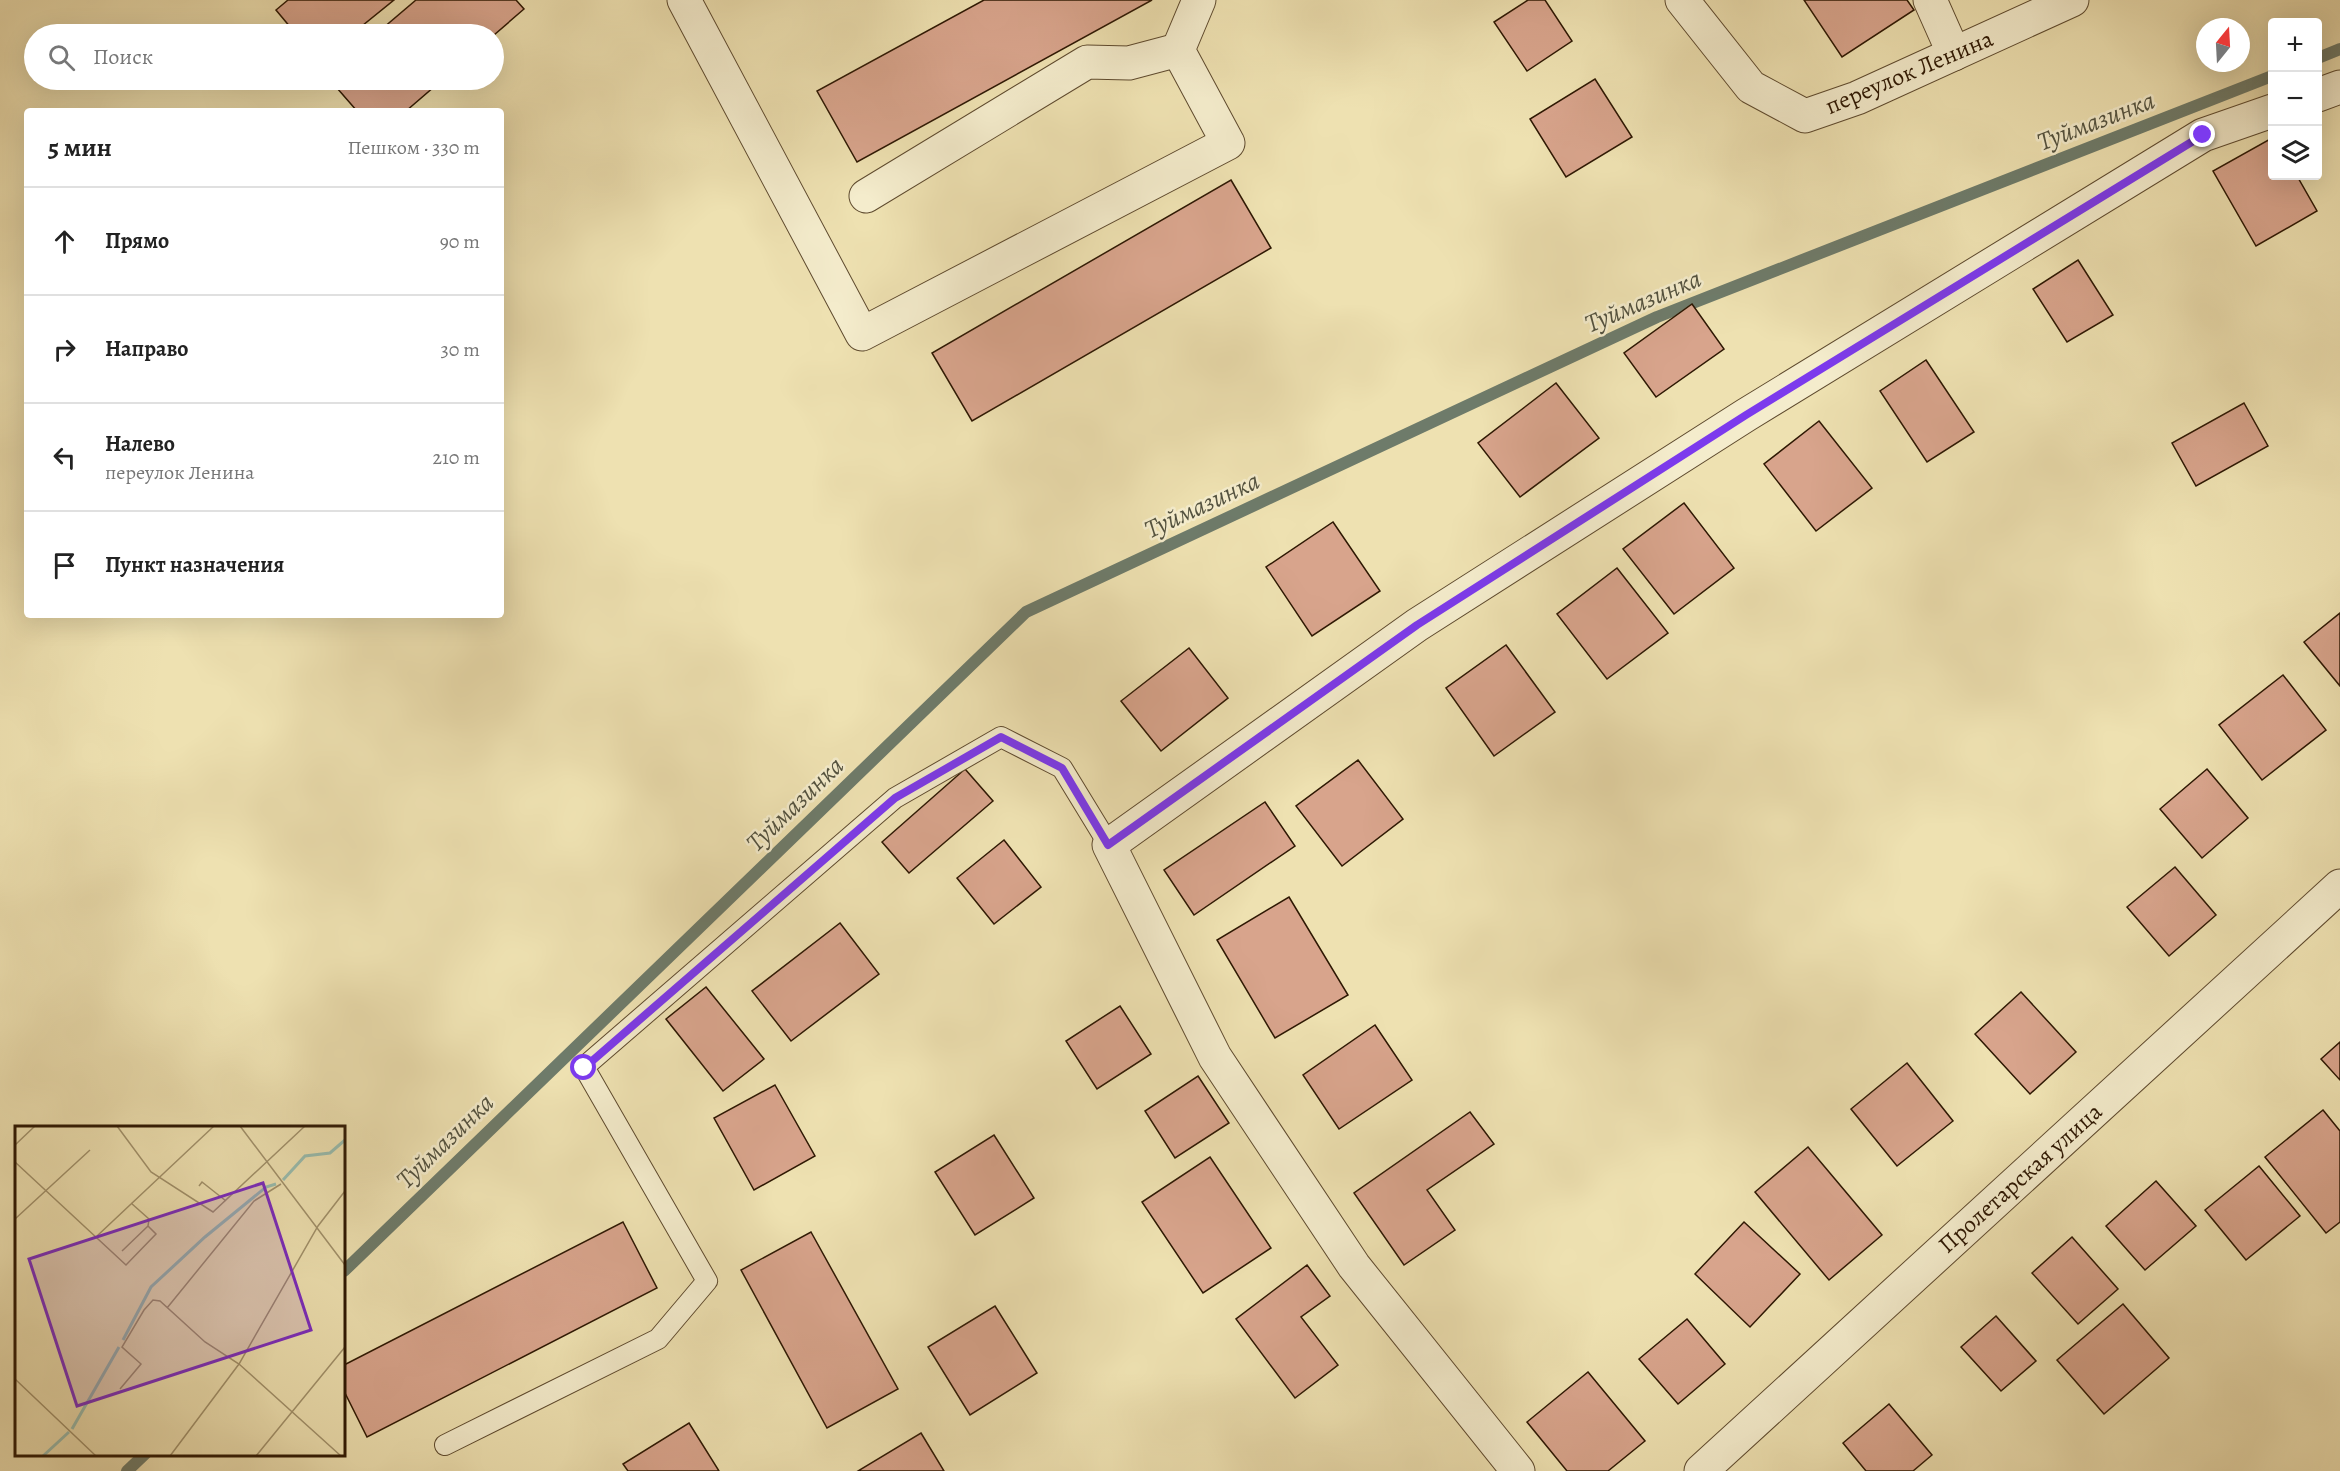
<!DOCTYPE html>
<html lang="ru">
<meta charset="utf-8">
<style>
:root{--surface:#fff;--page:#f2f2f2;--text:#222;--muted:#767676;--line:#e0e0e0}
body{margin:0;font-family:Alegreya,serif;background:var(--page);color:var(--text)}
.controls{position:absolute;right:18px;top:18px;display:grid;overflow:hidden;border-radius:6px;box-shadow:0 6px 24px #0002}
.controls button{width:54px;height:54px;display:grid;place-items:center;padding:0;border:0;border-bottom:2px solid var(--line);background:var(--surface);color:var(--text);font:30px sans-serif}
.compass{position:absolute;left:2196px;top:18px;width:54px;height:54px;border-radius:50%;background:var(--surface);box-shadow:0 6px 24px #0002;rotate:18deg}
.stop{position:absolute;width:18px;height:18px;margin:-14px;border:4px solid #7c3aed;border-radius:50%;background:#fff}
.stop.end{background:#7c3aed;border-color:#fff;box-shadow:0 2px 6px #0008}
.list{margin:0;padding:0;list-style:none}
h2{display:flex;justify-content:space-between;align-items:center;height:78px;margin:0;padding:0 24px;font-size:26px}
h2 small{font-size:20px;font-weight:400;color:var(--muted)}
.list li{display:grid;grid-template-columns:39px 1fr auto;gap:18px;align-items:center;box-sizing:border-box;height:108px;padding:0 24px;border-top:2px solid var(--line)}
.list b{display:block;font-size:22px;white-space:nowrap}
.list p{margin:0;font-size:20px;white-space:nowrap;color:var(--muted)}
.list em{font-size:20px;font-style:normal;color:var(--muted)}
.icon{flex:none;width:33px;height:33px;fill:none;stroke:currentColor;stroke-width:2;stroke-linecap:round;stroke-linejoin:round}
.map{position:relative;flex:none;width:2340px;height:1471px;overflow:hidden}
.search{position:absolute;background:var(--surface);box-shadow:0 6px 24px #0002;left:24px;top:24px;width:480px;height:66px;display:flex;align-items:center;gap:15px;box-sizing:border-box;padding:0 21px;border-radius:33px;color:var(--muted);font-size:22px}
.panel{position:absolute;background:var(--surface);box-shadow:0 6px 24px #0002;left:24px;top:108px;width:480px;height:510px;border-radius:6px}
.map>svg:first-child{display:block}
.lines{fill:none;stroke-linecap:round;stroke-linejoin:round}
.stream{stroke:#6e7b6a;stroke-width:12}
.building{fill:#d8a48c;stroke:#2e1803;stroke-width:1.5}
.service-casing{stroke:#5e4a2e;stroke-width:22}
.minor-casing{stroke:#5e4a2e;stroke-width:35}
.service{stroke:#f4eccc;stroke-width:20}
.minor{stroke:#f4eccc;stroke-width:33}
.route{stroke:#7c3aed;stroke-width:8}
.labels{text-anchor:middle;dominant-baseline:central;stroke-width:5;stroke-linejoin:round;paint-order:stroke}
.street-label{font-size:24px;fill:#2e1803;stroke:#f4eccc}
.water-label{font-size:26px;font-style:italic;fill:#53523f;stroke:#f4eccc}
.inset-river{fill:none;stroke:#99bdaf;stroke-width:3}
.inset-road{fill:none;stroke:#a1916b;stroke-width:1.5}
.view{fill:#7b2cbf;fill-opacity:0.15;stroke:#7b2cbf;stroke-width:3}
.inset-edge{fill:none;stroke:#2e1803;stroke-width:3}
</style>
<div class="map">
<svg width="2340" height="1471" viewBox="0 0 2340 1471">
<rect width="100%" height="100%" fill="#eee1b1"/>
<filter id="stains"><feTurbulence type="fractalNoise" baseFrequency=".00333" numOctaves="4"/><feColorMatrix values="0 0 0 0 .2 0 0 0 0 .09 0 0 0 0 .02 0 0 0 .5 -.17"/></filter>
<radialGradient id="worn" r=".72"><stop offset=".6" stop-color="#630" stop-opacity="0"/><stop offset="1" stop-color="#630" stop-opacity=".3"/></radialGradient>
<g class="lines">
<g class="stream">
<path d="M2318 58 2340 49"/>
<path d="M344 1271 1026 612 1657 317 2272 76"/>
<path d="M127 1471 145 1454"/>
</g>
</g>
<g class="building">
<path d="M288 0H394L352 34H296L276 10Z"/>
<path d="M416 0H516L524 9 494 35 376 34Z"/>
<path d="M984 0H1152L857 162 817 91Z"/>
<path d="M1528 0H1545L1572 41 1527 71 1494 22Z"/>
<path d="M1804 0H1907L1914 10 1842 57Z"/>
<path d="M1595 79 1632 137 1566 177 1530 119Z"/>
<path d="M330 80H442L406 111H357Z"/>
<path d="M2272 138V176H2297L2317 211 2256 246 2213 171Z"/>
<path d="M1231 180 1271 248 972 421 932 353Z"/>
<path d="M2078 260 2113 315 2067 342 2033 289Z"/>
<path d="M1692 304 1724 349 1656 397 1624 353Z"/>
<path d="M1926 360 1974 432 1927 462 1880 391Z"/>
<path d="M1556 383 1599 438 1520 497 1478 443Z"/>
<path d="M2244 403 2268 446 2196 486 2172 443Z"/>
<path d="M1819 421 1872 488 1816 531 1764 464Z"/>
<path d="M1684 503 1734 568 1674 614 1623 549Z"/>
<path d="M1333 522 1380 591 1312 636 1266 567Z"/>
<path d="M1617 568 1668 633 1607 679 1557 614Z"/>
<path d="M2340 613V686L2304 642Z"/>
<path d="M1506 645 1555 712 1494 756 1446 688Z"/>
<path d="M1189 648 1228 698 1161 751 1121 701Z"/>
<path d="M2283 675 2326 730 2262 780 2219 725Z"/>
<path d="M1358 760 1403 819 1342 866 1296 806Z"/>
<path d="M965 769 993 801 909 873 882 842Z"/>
<path d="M2207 769 2248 818 2202 858 2160 809Z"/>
<path d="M1265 802 1295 846 1194 915 1164 870Z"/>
<path d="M1004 840 1041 887 994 924 957 878Z"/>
<path d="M2175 867 2216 915 2169 956 2127 907Z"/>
<path d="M1289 897 1348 995 1275 1038 1217 940Z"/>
<path d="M840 923 879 974 791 1041 752 991Z"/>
<path d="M706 987 764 1059 723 1091 666 1019Z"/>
<path d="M2021 992 2076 1052 2030 1094 1975 1034Z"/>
<path d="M1120 1006 1151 1054 1097 1089 1066 1041Z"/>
<path d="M1375 1025 1412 1080 1339 1129 1303 1075Z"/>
<path d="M2340 1042V1080L2321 1059Z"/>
<path d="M1907 1063 1953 1121 1897 1166 1851 1109Z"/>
<path d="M1198 1076 1229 1123 1175 1158 1145 1111Z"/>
<path d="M775 1085 815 1156 754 1190 714 1118Z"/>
<path d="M2323 1110 2340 1131V1222L2326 1233 2265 1157Z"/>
<path d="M1470 1112 1494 1144 1427 1190 1455 1230 1404 1265 1354 1193Z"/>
<path d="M994 1135 1034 1198 975 1235 935 1172Z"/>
<path d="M1808 1147 1882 1235 1829 1280 1755 1192Z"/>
<path d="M1210 1157 1271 1248 1203 1293 1142 1202Z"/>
<path d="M2259 1166 2300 1216 2246 1260 2205 1210Z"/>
<path d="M2156 1181 2196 1226 2145 1270 2106 1226Z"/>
<path d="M623 1222 657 1288 367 1437 344 1391V1365Z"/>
<path d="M1744 1222 1800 1274 1750 1327 1695 1274Z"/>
<path d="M811 1232 898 1389 827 1428 741 1270Z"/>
<path d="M2072 1237 2118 1289 2078 1324 2032 1273Z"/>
<path d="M1307 1265 1330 1296 1301 1317 1338 1365 1295 1398 1236 1319Z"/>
<path d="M2123 1304 2169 1358 2104 1414 2057 1360Z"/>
<path d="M995 1306 1037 1373 970 1415 928 1347Z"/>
<path d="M1996 1316 2036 1361 2001 1391 1961 1347Z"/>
<path d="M1687 1319 1725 1364 1678 1404 1639 1359Z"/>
<path d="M1588 1372 1645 1441 1608 1471H1567L1527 1422Z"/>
<path d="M1889 1404 1932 1455 1913 1471H1866L1843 1443Z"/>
<path d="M689 1423 719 1471H628L623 1464Z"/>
<path d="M921 1433 944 1471H858Z"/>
</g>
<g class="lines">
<g class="service-casing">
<path id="service" d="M445 1445 658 1339 707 1281 584 1067 895 798 1001 737 1062 768 1109 845"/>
</g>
<g class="minor-casing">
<g id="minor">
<path d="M684 0 862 334 1228 143 1178 50 1199 0"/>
<path d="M1682 0 1751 87 1805 116 1857 98 2072 0"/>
<path d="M1930 0 1954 54"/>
<path d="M2318 95 2340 87"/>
<path d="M866 196 1087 62 1129 63 1178 50"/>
<path d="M1518 1471 1354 1266 1215 1057 1109 845 1417 625 1746 415 2203 135 2272 111"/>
<path d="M1701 1471 2340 886"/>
</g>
</g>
<use href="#service" class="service"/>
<use href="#minor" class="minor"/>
</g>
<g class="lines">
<path class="route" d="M584 1068 895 798 1001 737 1062 768 1108 845 1417 625 1746 415 2203 135"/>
</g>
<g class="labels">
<g class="street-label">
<text transform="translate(1909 72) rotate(-23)">переулок Ленина</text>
<text transform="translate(2020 1178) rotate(-42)">Пролетарская улица</text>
</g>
<g class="water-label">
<text transform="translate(2096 121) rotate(-21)">Туймазинка</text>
<text transform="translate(1643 301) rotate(-23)">Туймазинка</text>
<text transform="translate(1202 505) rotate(-25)">Туймазинка</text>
<text transform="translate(795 804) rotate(-44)">Туймазинка</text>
<text transform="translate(445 1141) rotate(-44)">Туймазинка</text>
</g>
</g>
<g transform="translate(15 1126)">
<rect width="330" height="330" fill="#eee1b1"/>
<path class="inset-river" d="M268 54 290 30 315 27 330 14M108 214 136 161 190 111 251 61 261 58M57 303 104 221M28 330 54 306"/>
<path class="inset-road" d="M102 0 136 46 198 86 290 0M225 0 330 139M0 19 20 0M0 36 111 139 141 108 133 100 134 93 116 77M184 60 187 56 211 75M0 93 75 24M82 110 199 0M107 125 133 100M152 182 239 75 266 58M0 253 81 330M105 263 126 238 107 221 129 184 138 174 145 175 190 216 224 238 326 330M155 330 224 238 303 100 330 65M241 330 330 221"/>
<path class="view" d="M248 57 296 204 62 280 14 133Z"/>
<rect width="330" height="330" class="inset-edge"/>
</g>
<rect width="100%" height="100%" filter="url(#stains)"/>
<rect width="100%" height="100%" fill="url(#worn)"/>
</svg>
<div class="controls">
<button>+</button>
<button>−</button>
<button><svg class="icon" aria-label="layers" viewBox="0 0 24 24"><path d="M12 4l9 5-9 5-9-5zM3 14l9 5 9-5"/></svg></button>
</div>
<svg class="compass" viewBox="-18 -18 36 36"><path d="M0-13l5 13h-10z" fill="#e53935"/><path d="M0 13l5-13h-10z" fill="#767676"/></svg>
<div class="stop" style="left:584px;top:1068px"></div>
<div class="stop end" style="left:2203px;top:135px"></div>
<div class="search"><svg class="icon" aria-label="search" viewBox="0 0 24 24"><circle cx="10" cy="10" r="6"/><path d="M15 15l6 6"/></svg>Поиск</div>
<section class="panel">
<h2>5 мин<small>Пешком · 330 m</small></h2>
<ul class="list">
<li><svg class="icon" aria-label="ahead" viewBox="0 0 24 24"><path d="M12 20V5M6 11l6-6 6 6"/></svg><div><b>Прямо</b></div><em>90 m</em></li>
<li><svg class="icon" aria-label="right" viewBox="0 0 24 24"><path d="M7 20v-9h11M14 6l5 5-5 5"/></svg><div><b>Направо</b></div><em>30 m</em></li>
<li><svg class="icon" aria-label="left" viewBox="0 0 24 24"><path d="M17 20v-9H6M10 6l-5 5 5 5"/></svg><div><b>Налево</b><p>переулок Ленина</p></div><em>210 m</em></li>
<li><svg class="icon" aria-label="arrive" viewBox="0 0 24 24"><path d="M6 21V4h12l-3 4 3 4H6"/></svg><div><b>Пункт назначения</b></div></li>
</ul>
</section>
</div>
